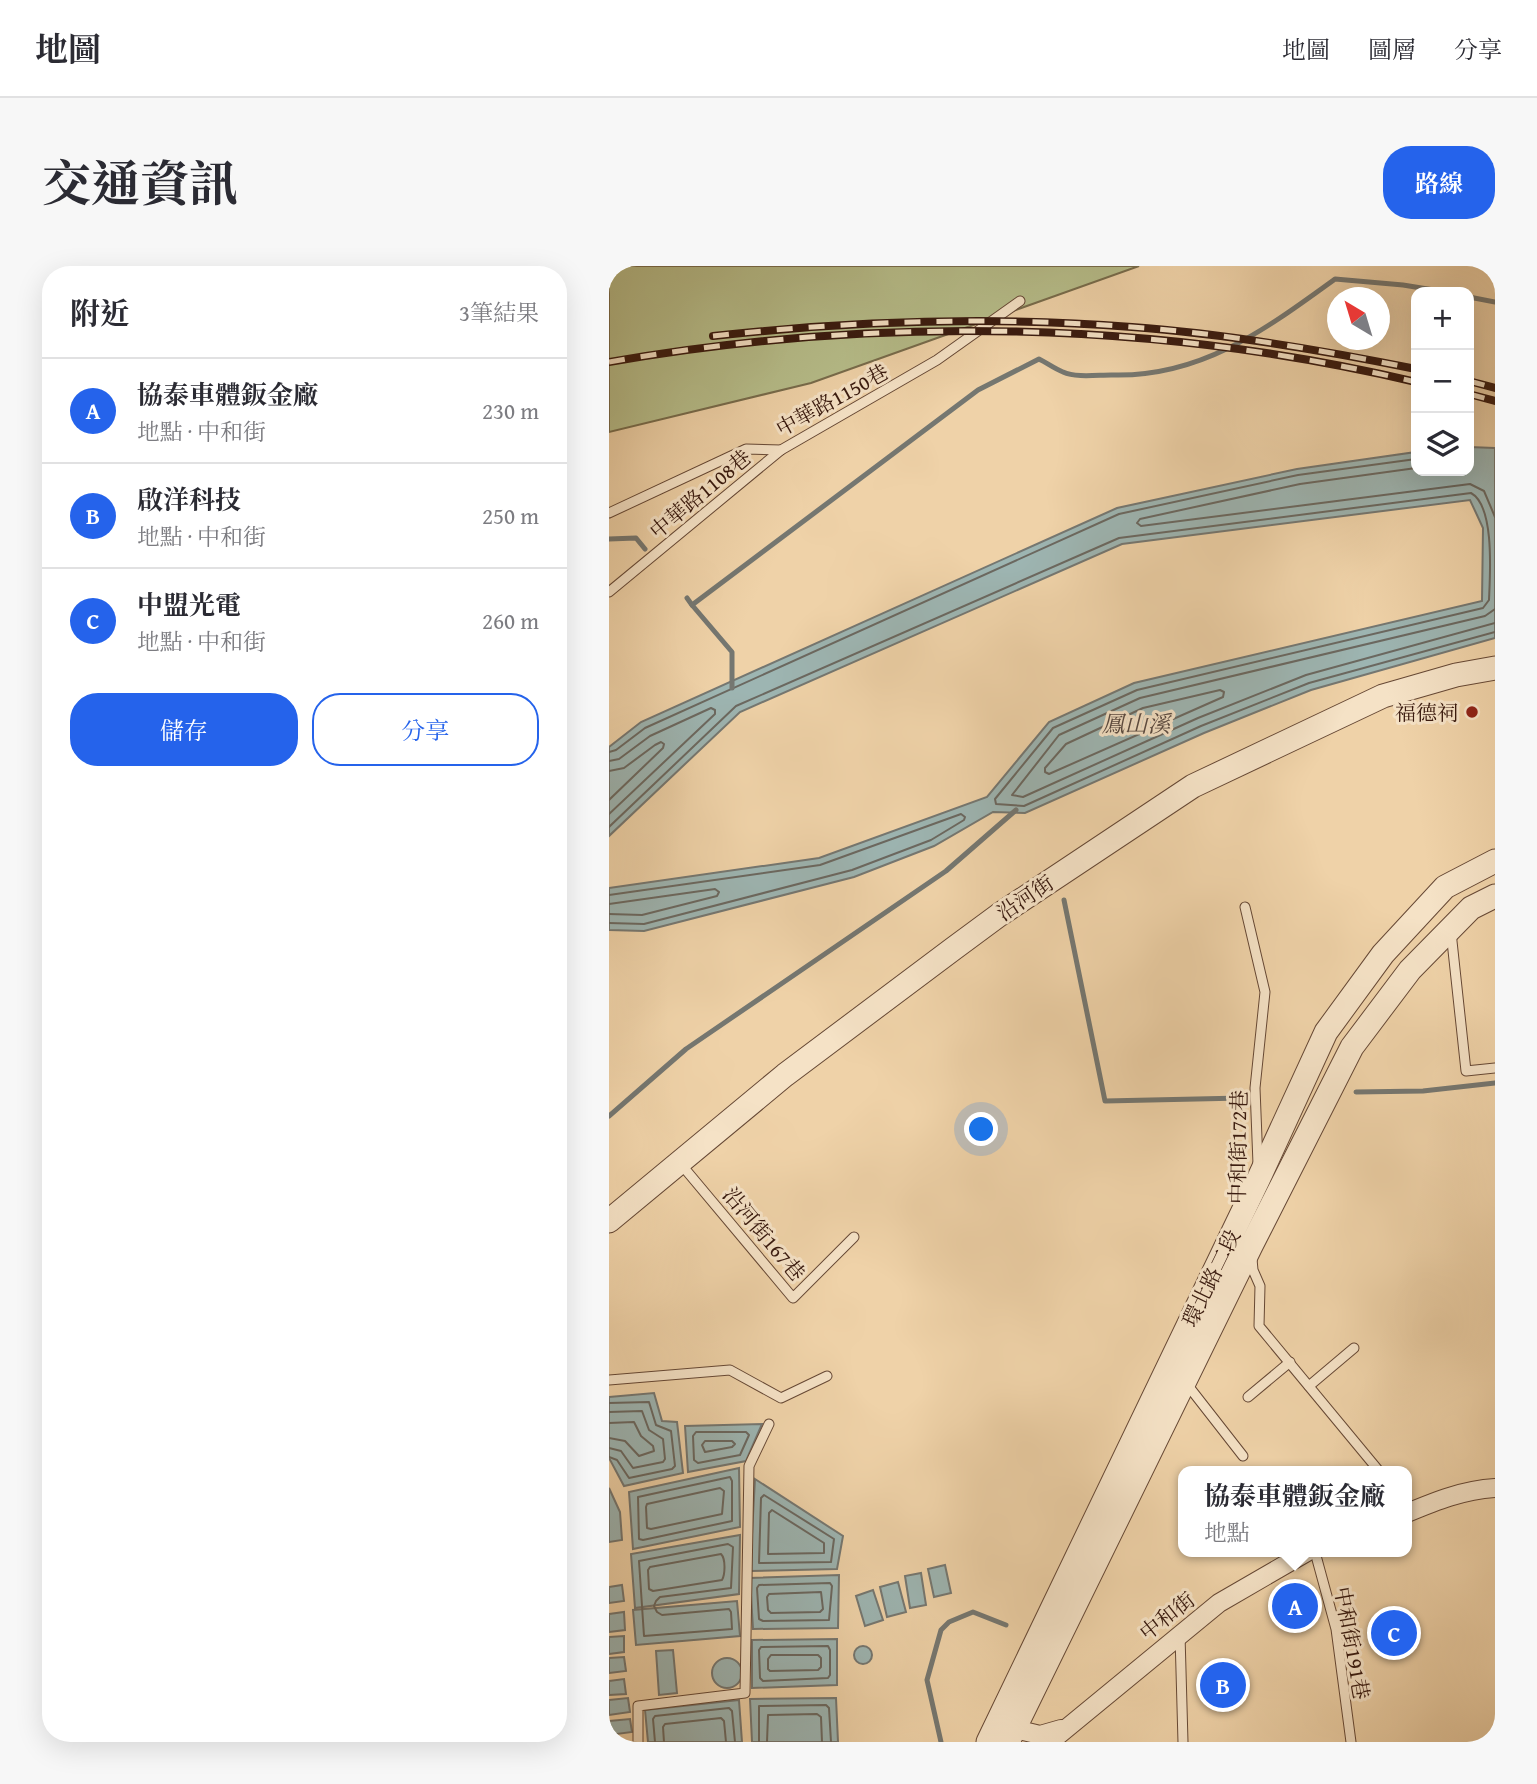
<!DOCTYPE html>
<html lang="zh-TW">
<meta charset="utf-8">
<style>
:root{--surface:#fff;--page:#f7f7f7;--text:#2b2b33;--muted:#7c7c81;--line:#e1e1e2;--accent:#2563eb}
body{margin:0;font-family:"Gentium Book Plus","Noto Serif TC",serif;background:var(--page);color:var(--text)}
.controls{position:absolute;right:21px;top:21px;display:grid;overflow:hidden;border-radius:14px;box-shadow:0 7px 28px #0002}
.controls button{width:63px;height:63px;display:grid;place-items:center;padding:0;border:0;border-bottom:2px solid var(--line);background:var(--surface);color:var(--text);font:35px sans-serif}
.compass{position:absolute;left:718px;top:21px;width:63px;height:63px;border-radius:50%;background:var(--surface);box-shadow:0 7px 28px #0002;rotate:322deg}
.you{position:absolute;left:373px;top:864px;width:24px;height:24px;margin:-18px;border:5px solid #fff;border-radius:50%;background:#1a73e8;box-shadow:0 0 0 10px #1a73e833}
.badge{display:grid;place-items:center;width:46px;height:46px;border-radius:50%;background:var(--accent);color:#fff;font-size:23px;font-weight:700}
.pin{position:absolute;translate:-50% -50%;border:4px solid #fff;box-shadow:0 2px 7px #0006}
.popup{position:absolute;left:569px;top:1200px;width:234px;height:91px;box-sizing:border-box;display:grid;place-content:center;border-radius:14px;background:var(--surface);filter:drop-shadow(0 2px 5px #0005);font-size:23px;white-space:nowrap;color:var(--muted)}
.popup b{font-size:26px;color:var(--text)}
.popup::after{content:'';position:absolute;left:50%;top:100%;margin-left:-14px;border:14px solid transparent;border-top-color:var(--surface)}
.list{margin:0;padding:0;list-style:none}
h2{display:flex;justify-content:space-between;align-items:center;height:91px;margin:0;padding:0 28px;font-size:30px}
h2 small{font-size:23px;font-weight:400;color:var(--muted)}
.list li{display:grid;grid-template-columns:46px 1fr auto;gap:21px;align-items:center;box-sizing:border-box;height:105px;padding:0 28px;border-top:2px solid var(--line)}
.list b{display:block;font-size:26px;white-space:nowrap}
.list p{margin:0;font-size:23px;white-space:nowrap;color:var(--muted)}
.list em{font-size:23px;font-style:normal;color:var(--muted)}
.actions{display:flex;gap:14px;padding:21px 28px}
.actions a{flex:1;padding:16px 0;border:2px solid var(--accent);border-radius:28px;text-align:center;font-size:24px;color:var(--accent)}
.actions .main{background:var(--accent);color:#fff}
.icon{flex:none;width:38px;height:38px;fill:none;stroke:currentColor;stroke-width:2;stroke-linecap:round;stroke-linejoin:round}
.map{position:relative;flex:none;width:886px;height:1476px;overflow:hidden;border-radius:28px}
header{display:flex;align-items:center;gap:42px;box-sizing:border-box;height:98px;padding:0 35px;background:var(--surface);border-bottom:2px solid var(--line)}
header strong{font-size:33px}
nav{display:flex;gap:38px;margin-inline-start:auto;font-size:24px}
.intro{display:flex;align-items:center;justify-content:space-between;box-sizing:border-box;height:168px;padding:0 42px}
h1{margin:0;font-size:49px}
.button{padding:18px 32px;border-radius:28px;background:var(--accent);color:#fff;font-size:24px;font-weight:700}
main{display:flex;gap:42px;padding:0 42px}
aside{flex:1;background:var(--surface);border-radius:28px;box-shadow:0 7px 28px #0002}
.map>svg:first-child{display:block}
.green{fill:#b6bd8a;stroke:#786c4c;stroke-width:2}
.water{fill:#9db5b2;stroke:#757771;stroke-width:2}
.lines{fill:none;stroke-linecap:round;stroke-linejoin:round}
.shore{stroke:#6b6860;stroke-width:2}
.stream{stroke:#757771;stroke-width:5}
.service-casing{stroke:#664835;stroke-width:11}
.minor-casing{stroke:#664835;stroke-width:20}
.tertiary-casing{stroke:#664835;stroke-width:25}
.service{stroke:#f5e2c6;stroke-width:9}
.minor{stroke:#f5e2c6;stroke-width:18}
.tertiary{stroke:#f5e2c6;stroke-width:23}
.rail-casing{stroke:#391a0f;stroke-width:8}
.rail{stroke:#f5e2c6;stroke-width:5;stroke-dasharray:16;stroke-linecap:butt}
.poi-dot{fill:#8f2418;stroke:#f5e2c6;stroke-width:2.5}
.labels{text-anchor:middle;dominant-baseline:central;stroke-width:6;stroke-linejoin:round;paint-order:stroke}
.street-label{font-size:21px;fill:#391a0f;stroke:#f5e2c6}
.poi-label{font-size:21px;fill:#391a0f;stroke:#f5e2c6;text-anchor:end}
.water-label{font-size:23px;font-style:italic;fill:#574840;stroke:#f5e2c6}
</style>
<header>
<strong>地圖</strong>
<nav><a>地圖</a><a>圖層</a><a>分享</a></nav>
</header>
<div class="intro"><h1>交通資訊</h1><a class="button">路線</a></div>
<main>
<aside>
<h2>附近<small>3筆結果</small></h2>
<ul class="list">
<li><span class="badge">A</span><div><b>協泰車體鈑金廠</b><p>地點 · 中和街</p></div><em>230 m</em></li>
<li><span class="badge">B</span><div><b>啟洋科技</b><p>地點 · 中和街</p></div><em>250 m</em></li>
<li><span class="badge">C</span><div><b>中盟光電</b><p>地點 · 中和街</p></div><em>260 m</em></li>
</ul>
<div class="actions"><a class="main">儲存</a><a>分享</a></div>
</aside>
<div class="map">
<svg width="886" height="1476" viewBox="0 0 886 1476">
<rect width="100%" height="100%" fill="#efd2a8"/>
<filter id="stains"><feTurbulence type="fractalNoise" baseFrequency=".00286" numOctaves="4"/><feColorMatrix values="0 0 0 0 .2 0 0 0 0 .09 0 0 0 0 .02 0 0 0 .5 -.17"/></filter>
<radialGradient id="worn" r=".72"><stop offset=".6" stop-color="#630" stop-opacity="0"/><stop offset="1" stop-color="#630" stop-opacity=".3"/></radialGradient>
<path class="green" d="M0 0H530L202 117 0 166Z"/>
<g class="water">
<path d="M860 181 886 182V372L702 424 595 467 416 547 384 546 325 580 245 611 35 665 0 664V622L210 592 378 531 440 456 525 417 873 335 874 262 861 234 513 278 131 446 0 570V481L32 456 508 242 688 203 807 186V205H860Z"/>
<path d="M45 1127 53 1155 68 1156 74 1207 15 1220 0 1192V1131Z"/>
<path d="M153 1158 137 1195 79 1206 76 1160Z"/>
<path d="M130 1202 131 1261 24 1283 20 1226Z"/>
<path d="M146 1213 234 1270 228 1303 141 1305Z"/>
<path d="M0 1222 11 1246 13 1274 0 1276Z"/>
<path d="M131 1269 130 1328 26 1342 22 1288Z"/>
<path d="M336 1299 342 1327 325 1331 319 1303Z"/>
<path d="M312 1307 317 1339 301 1342 296 1310Z"/>
<path d="M230 1309 229 1362 144 1363 141 1312Z"/>
<path d="M289 1316 297 1346 278 1351 271 1321Z"/>
<path d="M13 1319 15 1335 0 1337V1321Z"/>
<path d="M264 1324 274 1354 256 1360 247 1330Z"/>
<path d="M128 1335 131 1370 27 1379 24 1344Z"/>
<path d="M15 1346 16 1364 0 1366V1348Z"/>
<path d="M15 1370V1386L0 1388V1371Z"/>
<path d="M228 1373V1419L143 1422V1374Z"/>
<circle cx="254" cy="1389" r="9"/>
<path d="M64 1384 68 1427 50 1429 47 1385Z"/>
<path d="M15 1391 17 1405 0 1407V1392Z"/>
<circle cx="118" cy="1407" r="15"/>
<path d="M15 1413 17 1428 0 1429V1415Z"/>
<path d="M19 1432 21 1446 0 1449V1434Z"/>
<path d="M227 1432 229 1476H143L141 1433Z"/>
<path d="M130 1434 133 1476H39L36 1444Z"/>
<path d="M21 1453 23 1466 0 1469V1455Z"/>
</g>
<g class="lines">
<g class="shore">
<path d="M807 202 691 218 531 253 528 257 532 260 861 218 875 225 886 251"/>
<path d="M886 343 876 350 531 432 450 469 403 529 414 531 589 452 697 409 886 357"/>
<path d="M611 424 615 426 614 431 440 508 436 506V502L457 478 534 442Z"/>
<path d="M0 486 7 484 36 462 510 248 689 209 807 193"/>
<path d="M0 495 10 493 41 470 102 442 106 444V448L0 548"/>
<path d="M0 505 15 502 46 479 52 476 55 478 54 482 0 534"/>
<path d="M0 561 127 440 510 272 862 227C886 240 881 309 880 334L874 342 528 424 444 462 386 533 387 538 415 540 592 460 700 417 886 366"/>
<path d="M0 629 211 599 352 548 356 551 355 554 322 574 243 604 35 658 0 657"/>
<path d="M0 638 106 623 110 626 108 630 33 649 0 648"/>
<path d="M0 1137 40 1136 47 1159 62 1165 66 1200 63 1203 20 1212 8 1194 0 1191"/>
<path d="M0 1146 33 1145 40 1164 54 1173 56 1193 54 1196 24 1202 12 1185 0 1182"/>
<path d="M0 1157 25 1156 32 1170 44 1180 45 1185 30 1190 16 1175 0 1172"/>
<path d="M87 1166H137L140 1169 131 1189 89 1197 85 1194 84 1170Z"/>
<path d="M96 1175H123L126 1178 123 1181 96 1186 93 1179Z"/>
<path d="M121 1211 123 1215V1255L34 1274 30 1273 29 1231Z"/>
<path d="M111 1222 115 1225 113 1248 42 1263 38 1262 37 1241 38 1238Z"/>
<path d="M155 1229 225 1273 222 1296 150 1297 152 1232Z"/>
<path d="M163 1244 215 1277V1287L159 1288 160 1247Z"/>
<path d="M119 1278 124 1281 122 1322 51 1331 47 1335 45 1340 48 1346 53 1349 120 1343 122 1346 123 1363 35 1370 30 1295Z"/>
<path d="M112 1288C117 1293 116 1309 113 1314L44 1325 40 1323 39 1304 41 1301Z"/>
<path d="M221 1317 223 1320 220 1354 154 1355 150 1353 148 1322 150 1319Z"/>
<path d="M212 1326 214 1343 211 1346 162 1347 159 1344 158 1331 160 1328Z"/>
<path d="M219 1380 221 1384V1409L219 1412 154 1415 151 1412 150 1384 152 1381Z"/>
<path d="M162 1389H209L212 1392V1401L209 1404 161 1405 159 1403V1393Z"/>
<path d="M46 1476 44 1453 46 1450 120 1442 123 1445 126 1476"/>
<path d="M55 1476 54 1461 56 1458 112 1452 115 1455 117 1476"/>
<path d="M150 1476V1440L217 1439 220 1442 222 1476"/>
<path d="M158 1476 159 1449 208 1448 212 1451 213 1476"/>
</g>
<g class="stream">
<path d="M860 31 886 36"/>
<path d="M0 273 27 272 36 283"/>
<path d="M78 332 83 339 369 124 430 93C438 97 446 103 454 106 467 112 488 109 502 109 592 112 657 63 726 13L794 19 837 26"/>
<path d="M83 339 123 386V422"/>
<path d="M455 634 496 835 633 832"/>
<path d="M747 826 814 825 886 817"/>
<path d="M0 850 77 783 337 605 407 544"/>
<path d="M332 1476 318 1414 332 1364 340 1356 364 1346 397 1359"/>
</g>
<g class="service-casing">
<g id="service">
<path d="M0 247 137 183 172 184"/>
<path d="M0 326 172 184 328 94 411 35"/>
<path d="M636 641 656 726 646 822 649 898"/>
<path d="M842 666 857 805 886 802"/>
<path d="M71 897 184 1032 245 971"/>
<path d="M643 993 644 1004 651 1020 650 1060 770 1205"/>
<path d="M0 1114 121 1104 172 1132 218 1110"/>
<path d="M577 1117 634 1190"/>
<path d="M700 1120 745 1082"/>
<path d="M639 1131 681 1096"/>
<path d="M706 1286 727 1363 742 1476"/>
<path d="M571 1369 574 1476"/>
<path d="M29 1476V1440L136 1427 140 1200 160 1158"/>
</g>
</g>
<g class="minor-casing">
<g id="minor">
<path d="M798 1247C827 1235 854 1224 886 1222"/>
<path d="M395 1466 406 1463 431 1469 452 1463"/>
<path d="M441 1476 610 1337 698 1286"/>
</g>
</g>
<g class="tertiary-casing">
<g id="tertiary">
<path d="M0 955 176 809 344 683 390 649 584 520 774 430 847 409 886 402"/>
<path d="M379 1476 649 914 717 766 774 688 836 621 886 595"/>
<path d="M399 1476 642 980 743 781 801 704 862 642 886 630"/>
</g>
</g>
<use href="#service" class="service"/>
<use href="#minor" class="minor"/>
<use href="#tertiary" class="tertiary"/>
<g class="rail-casing">
<g id="rail">
<path d="M104 70C243 55 383 50 523 61 619 68 713 84 807 103"/>
<path d="M0 96C265 50 545 54 807 116"/>
<path d="M860 115 886 122"/>
<path d="M860 128 886 135"/>
</g>
</g>
<use href="#rail" class="rail"/>
</g>
<circle class="poi-dot" cx="863" cy="446" r="7"/>
<g class="labels">
<g class="street-label">
<text transform="translate(223 134) rotate(-29)">中華路1150巷</text>
<text transform="translate(91 228) rotate(-40)">中華路1108巷</text>
<text transform="translate(416 632) rotate(-34)">沿河街</text>
<text transform="translate(629 881) rotate(-89)">中和街172巷</text>
<text transform="translate(155 968) rotate(50)">沿河街167巷</text>
<text transform="translate(602 1012) rotate(-64)">環北路二段</text>
<text transform="translate(558 1350) rotate(-38)">中和街</text>
<text transform="translate(743 1377) rotate(80)">中和街191巷</text>
</g>
<g class="poi-label">
<text x="849" y="446">福德祠</text>
</g>
<g class="water-label">
<text x="527" y="457">鳳山溪</text>
</g>
</g>
<rect width="100%" height="100%" filter="url(#stains)"/>
<rect width="100%" height="100%" fill="url(#worn)"/>
</svg>
<div class="controls">
<button>+</button>
<button>−</button>
<button><svg class="icon" aria-label="layers" viewBox="0 0 24 24"><path d="M12 4l9 5-9 5-9-5zM3 14l9 5 9-5"/></svg></button>
</div>
<svg class="compass" viewBox="-18 -18 36 36"><path d="M0-13l5 13h-10z" fill="#e53935"/><path d="M0 13l5-13h-10z" fill="#7c7c81"/></svg>
<div class="you"></div>
<div class="pin badge" style="left:686px;top:1340px">A</div>
<div class="popup"><b>協泰車體鈑金廠</b>地點</div>
<div class="pin badge" style="left:614px;top:1419px">B</div>
<div class="pin badge" style="left:785px;top:1367px">C</div>
</div>
</main>
